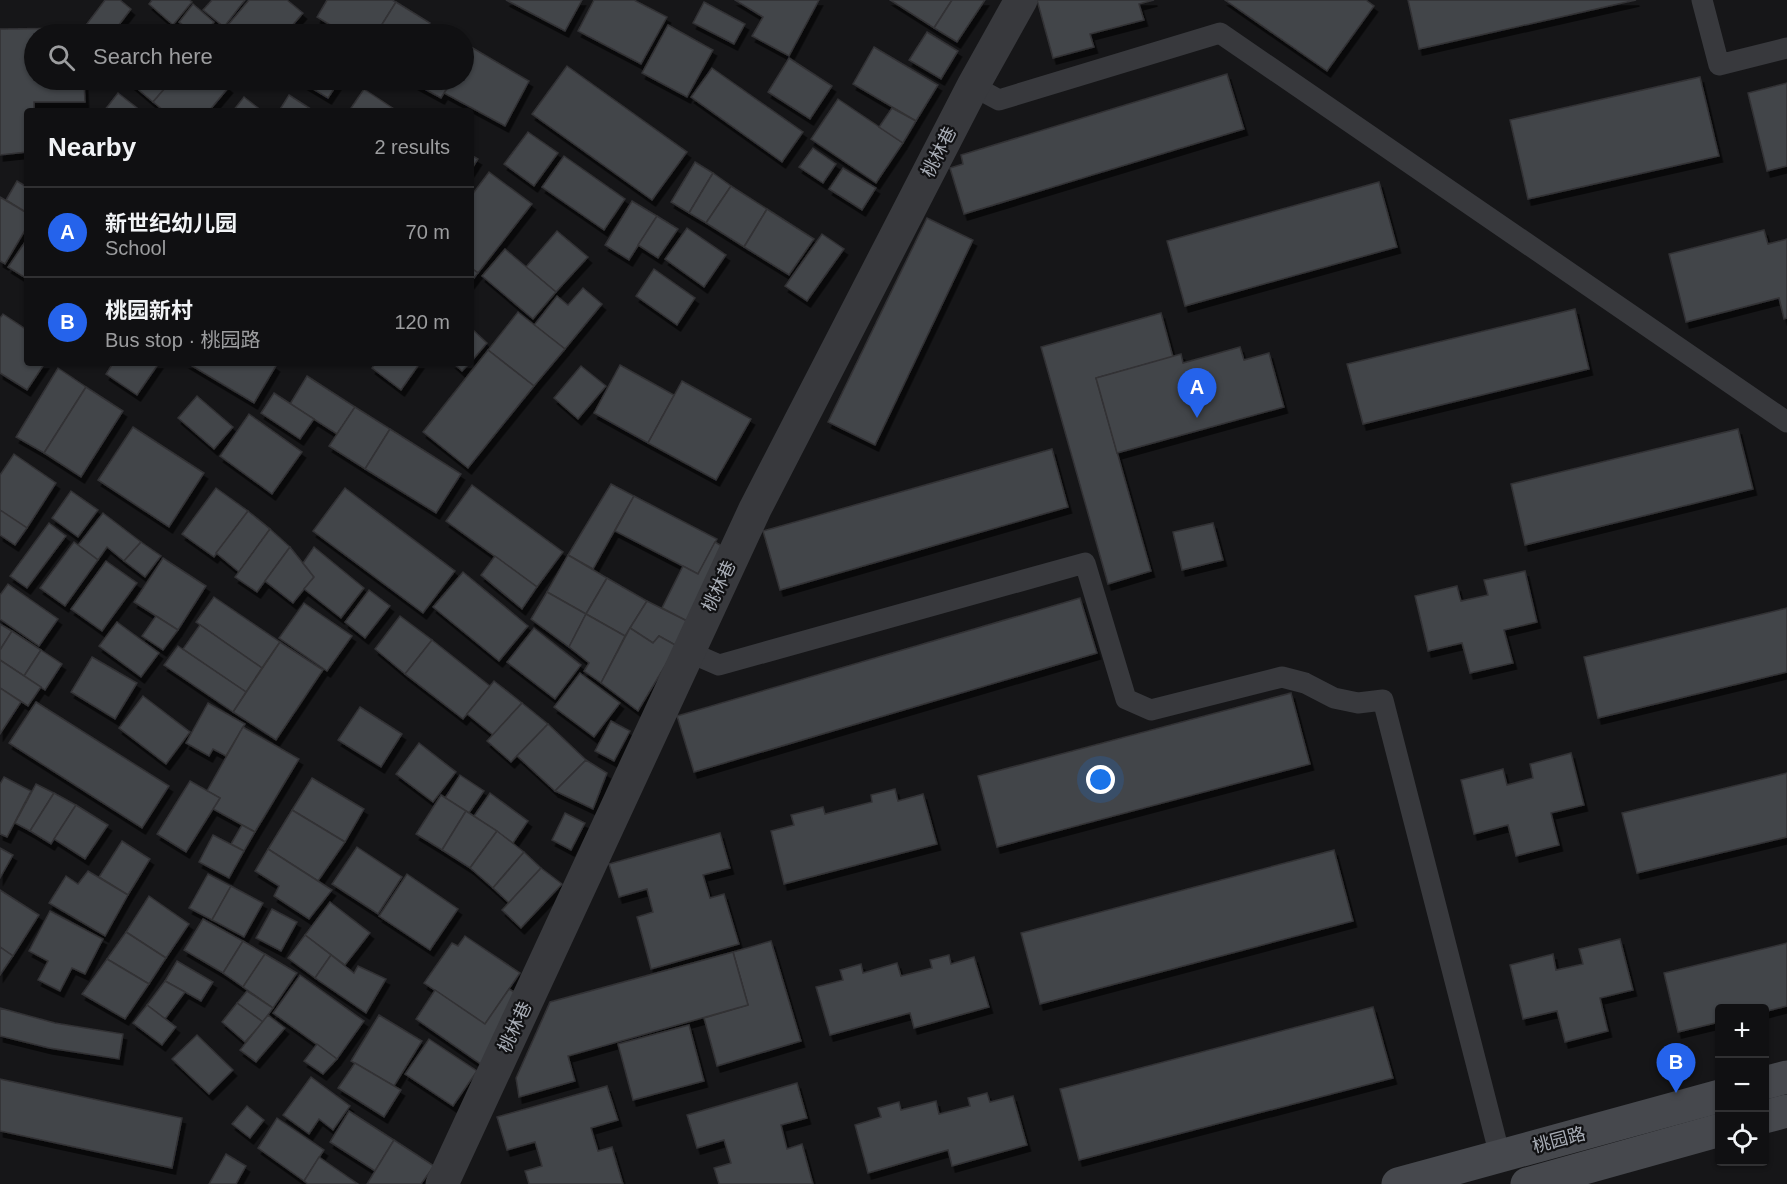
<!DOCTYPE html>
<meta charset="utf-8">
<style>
:root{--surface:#101012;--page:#19191b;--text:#f1f3f6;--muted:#9c9d9f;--line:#303032;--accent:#2563eb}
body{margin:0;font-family:Helvetica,"Noto Sans SC",sans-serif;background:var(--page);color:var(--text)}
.controls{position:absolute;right:18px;bottom:18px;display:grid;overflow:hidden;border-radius:6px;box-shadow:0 2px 4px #0004}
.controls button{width:54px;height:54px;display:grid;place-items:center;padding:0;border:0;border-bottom:2px solid var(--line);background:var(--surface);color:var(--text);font:30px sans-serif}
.you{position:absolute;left:1101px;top:780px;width:21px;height:21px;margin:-15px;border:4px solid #fff;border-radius:50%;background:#1a73e8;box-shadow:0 0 0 9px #1a73e833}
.badge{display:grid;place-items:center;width:39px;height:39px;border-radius:50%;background:var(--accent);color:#fff;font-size:20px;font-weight:700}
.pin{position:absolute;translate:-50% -50px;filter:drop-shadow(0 2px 3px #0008)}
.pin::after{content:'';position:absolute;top:32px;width:21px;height:18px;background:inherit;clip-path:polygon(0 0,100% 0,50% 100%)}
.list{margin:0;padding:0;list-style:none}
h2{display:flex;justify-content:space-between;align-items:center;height:78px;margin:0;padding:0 24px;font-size:26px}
h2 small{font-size:20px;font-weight:400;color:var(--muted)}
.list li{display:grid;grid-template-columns:39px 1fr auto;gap:18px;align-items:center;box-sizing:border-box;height:90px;padding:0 24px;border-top:2px solid var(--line)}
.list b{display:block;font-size:22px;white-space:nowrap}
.list p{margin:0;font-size:20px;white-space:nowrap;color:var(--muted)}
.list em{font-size:20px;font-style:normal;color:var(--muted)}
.icon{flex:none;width:33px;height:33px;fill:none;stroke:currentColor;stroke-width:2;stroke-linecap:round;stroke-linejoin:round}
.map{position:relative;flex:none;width:1787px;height:1184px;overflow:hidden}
.search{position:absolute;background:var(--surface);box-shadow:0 2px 4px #0004;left:24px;top:24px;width:450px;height:66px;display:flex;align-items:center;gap:15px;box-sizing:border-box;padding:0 21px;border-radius:33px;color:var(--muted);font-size:22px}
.panel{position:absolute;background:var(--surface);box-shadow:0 2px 4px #0004;left:24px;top:108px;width:450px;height:258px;border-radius:6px}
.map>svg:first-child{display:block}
.building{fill:#434448;stroke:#313134;stroke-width:1.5;filter:url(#shadow)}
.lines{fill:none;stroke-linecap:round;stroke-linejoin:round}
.service{stroke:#38393d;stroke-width:21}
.minor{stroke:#38393d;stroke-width:33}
.secondary{stroke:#46484d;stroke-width:33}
.labels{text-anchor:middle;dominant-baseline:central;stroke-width:4.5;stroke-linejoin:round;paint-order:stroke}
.street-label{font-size:18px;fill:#a9aeb7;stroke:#111113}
</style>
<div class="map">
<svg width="1787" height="1184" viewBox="0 0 1787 1184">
<defs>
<filter id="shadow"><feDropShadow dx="3.5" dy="6" stdDeviation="0" flood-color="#0009"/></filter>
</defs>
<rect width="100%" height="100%" fill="#161618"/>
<g class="building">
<path d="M105 0H120L131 9 112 34H98L86 25Z"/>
<path d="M152 0H189L192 2 173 25 149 4Z"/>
<path d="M212 0H245L224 27 203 10Z"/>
<path d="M249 0H287L303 13 285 34H237L227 26Z"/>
<path d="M327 0H392L396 2 376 34H345L317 17Z"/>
<path d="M506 0H582L565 31Z"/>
<path d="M594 0H634L667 17 641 64 578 31Z"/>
<path d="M735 0H819L789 56 752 36 763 17Z"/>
<path d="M890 0H952L934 28Z"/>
<path d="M952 0H985L957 42 934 28Z"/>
<path d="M1037 0H1154L1139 4 1144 20 1090 34 1094 47 1053 58Z"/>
<path d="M1225 0H1366L1374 6 1327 71Z"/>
<path d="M1408 0H1636L1419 49Z"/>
<path d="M396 2 430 23 423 34H376Z"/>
<path d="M704 2 745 24 734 44 693 23Z"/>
<path d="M193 4 214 22 204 34H195L179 22Z"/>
<path d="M668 25 713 50 687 97 642 73Z"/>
<path d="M432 26 448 34H427Z"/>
<path d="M84 28V34H34V80H84L85 102H34V111H27V152L0 155V29Z"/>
<path d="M927 32 958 51 941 79 909 60Z"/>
<path d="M464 43 471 47 464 60Z"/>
<path d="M471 47 529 81 505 126 444 93 452 80H464V60Z"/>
<path d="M874 47 938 85 916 121 853 84Z"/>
<path d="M789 58 832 86 810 119 768 92Z"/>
<path d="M567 66 687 152 652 200 532 114Z"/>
<path d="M712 68 803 132 782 162 691 97Z"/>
<path d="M1227 74 1244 129 964 214 950 168 963 164 961 155Z"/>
<path d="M1700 77 1719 156 1528 199 1510 120Z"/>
<path d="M127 80H172L153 102Z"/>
<path d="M172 80H220L229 87 209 111H164L153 102Z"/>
<path d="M298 80H340L328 98Z"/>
<path d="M408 80H452L441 98Z"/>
<path d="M1787 83V166L1767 171 1748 93Z"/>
<path d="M364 89 397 111H349Z"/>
<path d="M118 93 141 111H104Z"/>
<path d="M289 95 314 111H279Z"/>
<path d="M244 97 262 111H233Z"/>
<path d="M838 99 903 143 876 183 811 139Z"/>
<path d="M892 108 916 121 903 143 879 127Z"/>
<path d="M528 132 558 153 534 186 504 164Z"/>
<path d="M813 148 836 164 823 183 799 167Z"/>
<path d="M471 155 478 159 471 170Z"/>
<path d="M564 156 625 199 604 230 542 187Z"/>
<path d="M695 162 713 173 689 213 671 202Z"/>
<path d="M843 168 876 188 862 210 829 189Z"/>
<path d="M489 172 532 204 478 273 471 268V196Z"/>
<path d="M713 173 731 186 706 223 689 213Z"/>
<path d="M17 181 27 187V213L6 200Z"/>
<path d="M1379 182 1397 247 1185 306 1167 241Z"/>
<path d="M731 186 767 209 744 247 706 223Z"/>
<path d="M0 197 27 213V227L5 264 0 261Z"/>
<path d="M632 201 657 216 629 260 605 245Z"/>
<path d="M767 209 814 239 789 275 744 247Z"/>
<path d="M657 216 678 229 658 258 638 245Z"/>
<path d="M927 218 973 240 875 445 828 422Z"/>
<path d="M687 228 726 255 704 287 665 259Z"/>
<path d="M1764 230 1768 244 1787 239V318L1784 319 1779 298 1686 322 1669 254Z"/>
<path d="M557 231 588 257 556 292 526 267Z"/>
<path d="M822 234 844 249 807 301 785 286Z"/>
<path d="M27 239V279L8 267Z"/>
<path d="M505 249 556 292 533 319 482 276Z"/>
<path d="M471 268 478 273 471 282Z"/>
<path d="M654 269 695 298 677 325 636 296Z"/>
<path d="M583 288 602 304 565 349 534 325 557 296 568 305Z"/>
<path d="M1575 309 1589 369 1363 424 1347 364Z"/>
<path d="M518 312 565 349 534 386 488 350Z"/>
<path d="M1161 313 1173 357 1096 378 1151 571 1108 584 1041 347Z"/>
<path d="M3 314 27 330V363H45L27 390 0 373V318Z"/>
<path d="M471 328 487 343 471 362Z"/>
<path d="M1240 347 1244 360 1269 353 1284 407 1117 453 1096 378 1181 354 1183 363Z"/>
<path d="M488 350 534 386 468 468 423 432Z"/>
<path d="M113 363H159L137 395 106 374Z"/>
<path d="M187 363H272L276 366 254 403Z"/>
<path d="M375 363H420L401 390 372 368Z"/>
<path d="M453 363H470L462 371Z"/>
<path d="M620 365 674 395 648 443 594 413Z"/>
<path d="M581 366 606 386 578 419 554 398Z"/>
<path d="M58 368 86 387 44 453 16 437Z"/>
<path d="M307 376 355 407 337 434 290 404Z"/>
<path d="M682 381 751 419 716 480 648 443Z"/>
<path d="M86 387 123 411 81 477 44 453Z"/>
<path d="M274 393 314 419 300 439 261 413Z"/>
<path d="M197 396 233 427 214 449 178 418Z"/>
<path d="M355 407 390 429 365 469 329 446Z"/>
<path d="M249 414 302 452 272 494 220 456Z"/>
<path d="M133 427 204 473 169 527 98 480Z"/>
<path d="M390 429 461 474 436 513 365 469Z"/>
<path d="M1738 429 1753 489 1525 545 1511 484Z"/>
<path d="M1052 449 1068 507 780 590 763 531Z"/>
<path d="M14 454 56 483 27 528 0 510V475Z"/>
<path d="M611 484 634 496 593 569 568 555Z"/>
<path d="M472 485 563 552 537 587 446 521Z"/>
<path d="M216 488 248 511 214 557 182 534Z"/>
<path d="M345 488 455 571 423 613 313 531Z"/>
<path d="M71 491 98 510 78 537 52 518Z"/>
<path d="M634 496 717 539 698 574 615 531Z"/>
<path d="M0 510 27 528 15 545 0 535Z"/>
<path d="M248 511 270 529 239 572 216 553Z"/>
<path d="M103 513 141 542 124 561 107 547 98 560 78 545Z"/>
<path d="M49 523 66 536 27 588 10 576Z"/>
<path d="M1213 523 1223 560 1182 570 1173 532Z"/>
<path d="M270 529 290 547 257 592 235 577Z"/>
<path d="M74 542 98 560 65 606 40 588Z"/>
<path d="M141 542 161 556 145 577 124 561Z"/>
<path d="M715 542 724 547 689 622 662 608 683 566 698 574Z"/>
<path d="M290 547 314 577 293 603 265 581Z"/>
<path d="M314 547 364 588 341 618 304 589 314 577 303 563Z"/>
<path d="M568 555 607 578 586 614 547 592Z"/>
<path d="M495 556 537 587 522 609 481 575Z"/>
<path d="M163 558 206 586 178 630 134 602Z"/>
<path d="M106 561 137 583 102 631 71 609Z"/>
<path d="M1525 571 1537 622 1504 630 1513 663 1470 673 1462 643 1428 651 1415 596 1457 586 1461 601 1488 595 1484 580Z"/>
<path d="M463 572 528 626 499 661 433 607Z"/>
<path d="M607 578 647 601 625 636 586 614Z"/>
<path d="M8 584 58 619 39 646 0 619V595Z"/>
<path d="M369 590 390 606 365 638 345 622Z"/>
<path d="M547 592 586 614 569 647 531 619Z"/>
<path d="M214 597 280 642 262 668 196 622Z"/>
<path d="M1080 598 1097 653 694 772 677 716Z"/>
<path d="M647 601 689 622 677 646 659 636 653 643 630 628Z"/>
<path d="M304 603 352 636 327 671 279 638Z"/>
<path d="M1787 608V672L1598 718 1584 657Z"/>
<path d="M586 614 625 636 601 683 584 671 589 663 569 647Z"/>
<path d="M156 616 178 630 163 650 142 636Z"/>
<path d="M400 616 432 640 405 674 375 649Z"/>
<path d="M117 622 159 653 141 677 99 646Z"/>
<path d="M0 624 12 631 0 650Z"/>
<path d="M200 625 262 668 246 692 183 649Z"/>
<path d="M534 628 581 665 555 699 507 662Z"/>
<path d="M630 628 653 643 659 636 677 646 638 711 601 683Z"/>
<path d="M12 631 41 650 24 676 0 660V650Z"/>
<path d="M432 640 490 686 463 719 405 674Z"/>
<path d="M280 642 323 670 276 740 233 712Z"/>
<path d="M178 646 246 692 233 712 164 665Z"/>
<path d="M41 650 62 664 45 690 24 676Z"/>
<path d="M92 657 137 683 115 719 71 692Z"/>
<path d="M0 660 41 687 28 706 0 688Z"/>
<path d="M580 673 620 703 594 737 554 707Z"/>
<path d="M494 681 522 703 493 735 467 714Z"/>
<path d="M0 688 21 702 0 734Z"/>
<path d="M1291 693 1310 764 997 847 978 776Z"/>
<path d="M143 696 190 732 166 764 119 728Z"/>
<path d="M36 702 169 786 142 828 9 743Z"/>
<path d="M208 703 245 724 226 756 213 749 209 756 186 743Z"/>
<path d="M522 703 548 724 511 762 487 741Z"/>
<path d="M360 707 402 734 381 767 338 740Z"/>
<path d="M611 721 630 731 614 761 595 751Z"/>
<path d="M548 724 586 760 555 791 517 756Z"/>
<path d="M243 727 299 759 255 832 213 809 220 798 207 791Z"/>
<path d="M419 743 456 772 433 802 396 774Z"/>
<path d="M1571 753 1584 805 1551 813 1559 845 1516 856 1508 825 1474 834 1461 780 1503 769 1507 785 1533 778 1530 764Z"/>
<path d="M586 760 607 773 593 809 555 791Z"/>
<path d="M1787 773V837L1637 873 1622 813Z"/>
<path d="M460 775 484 791 469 813 445 798Z"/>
<path d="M4 777 31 791 7 837 0 834V784Z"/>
<path d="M312 778 364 809 345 842 292 810Z"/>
<path d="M190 781 220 798 186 852 157 834Z"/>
<path d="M36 784 54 793 30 831 15 823Z"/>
<path d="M895 789 898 801 923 794 937 844 784 884 771 831 794 825 791 815 823 807 825 814 872 802 871 795Z"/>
<path d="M54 793 76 805 51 844 30 831Z"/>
<path d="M490 793 528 821 513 843 474 816Z"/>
<path d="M441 795 466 811 442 850 416 834Z"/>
<path d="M76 805 108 825 85 859 54 839Z"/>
<path d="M292 810 345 842 318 881 268 849Z"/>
<path d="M466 811 497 831 470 868 442 850Z"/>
<path d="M565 813 585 823 571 850 552 840Z"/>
<path d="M242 825 255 832 244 851 231 844Z"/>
<path d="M497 831 524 852 493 888 470 868Z"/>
<path d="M720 833 730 868 703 875 710 898 724 894 739 944 651 969 637 917 653 912 647 889 619 897 609 864Z"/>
<path d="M213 835 244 851 229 878 199 862Z"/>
<path d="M122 841 150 859 128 895 99 877Z"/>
<path d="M357 847 402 877 378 914 332 884Z"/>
<path d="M0 848 13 855 0 878Z"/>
<path d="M268 849 332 890 309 919 274 896 279 886 255 871Z"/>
<path d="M1334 850 1353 921 1040 1004 1021 933Z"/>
<path d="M524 852 541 868 509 903 493 888Z"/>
<path d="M541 868 562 884 521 928 502 910Z"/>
<path d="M88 871 128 895 105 936 49 903 66 876 78 884Z"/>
<path d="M208 874 231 886 212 920 189 908Z"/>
<path d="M407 874 458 909 430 950 379 916Z"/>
<path d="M231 886 263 903 244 937 212 920Z"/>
<path d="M0 890 39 915 13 956 0 947Z"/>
<path d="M149 896 189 924 166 958 126 932Z"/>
<path d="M330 902 370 933 345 965 305 935Z"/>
<path d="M272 909 297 922 281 951 256 938Z"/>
<path d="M50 911 103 939 85 974 72 968 60 991 38 980 48 961 29 951Z"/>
<path d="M203 919 243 941 223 973 184 950Z"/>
<path d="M126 932 166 958 149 984 107 959Z"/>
<path d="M305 935 331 955 315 978 288 958Z"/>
<path d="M465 936 520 973 485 1024 424 983 452 943 458 946Z"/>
<path d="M1620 939 1633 990 1600 998 1608 1031 1565 1042 1557 1011 1523 1019 1510 965 1553 954 1556 970 1583 964 1579 949Z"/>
<path d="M243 941 265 954 243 987 223 973Z"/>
<path d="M771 941 801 1041 717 1066 704 1018 748 1005 733 952Z"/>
<path d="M1787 943V1006L1764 1012V1008H1720V1022L1678 1032 1664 973Z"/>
<path d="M0 947 13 956 0 975Z"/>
<path d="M733 952 748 1005 568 1056 575 1081 519 1097 516 1078 550 1002Z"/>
<path d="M265 954 297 973 273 1008 243 987Z"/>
<path d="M331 955 354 973 358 966 386 979 366 1013 315 978Z"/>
<path d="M949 955 951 964 974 957 989 1007 914 1028 910 1013 830 1035 816 987 843 980 840 970 861 964 863 973 897 963 901 976 932 968 930 960Z"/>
<path d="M107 959 149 984 125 1019 82 994Z"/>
<path d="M177 961 213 982 201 1001 165 981Z"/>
<path d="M300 975 364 1021 337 1059 273 1013Z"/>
<path d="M165 981 185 992 165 1019 147 1005Z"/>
<path d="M509 989 518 994 485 1067 416 1019 435 990 485 1024Z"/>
<path d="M247 991 273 1008 263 1022 237 1003Z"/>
<path d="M237 1003 263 1022 245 1042 222 1022Z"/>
<path d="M147 1005 176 1027 162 1045 133 1023Z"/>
<path d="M1373 1007 1393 1078 1079 1160 1060 1089Z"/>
<path d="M0 1008 55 1023 123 1034 119 1059 49 1048 0 1036Z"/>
<path d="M268 1015 285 1028 256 1062 240 1050Z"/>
<path d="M379 1015 422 1041 394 1086 351 1061Z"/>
<path d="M689 1025 704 1081 633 1100 618 1044Z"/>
<path d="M197 1035 233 1070 209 1094 172 1059Z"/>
<path d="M429 1039 477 1071 453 1106 405 1074Z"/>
<path d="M317 1044 337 1059 323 1074 304 1061Z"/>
<path d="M355 1063 401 1090 384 1117 338 1088Z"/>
<path d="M311 1077 350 1106 333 1130 319 1119 309 1134 283 1115Z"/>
<path d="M0 1079 182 1118 172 1168 0 1131Z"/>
<path d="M797 1083 807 1118 781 1125 787 1149 802 1144 813 1184H719L714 1168 731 1163 724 1140 697 1148 687 1115Z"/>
<path d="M607 1086 618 1120 591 1128 598 1151 612 1147 623 1184H529L525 1171 542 1166 535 1142 507 1150 497 1117Z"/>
<path d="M987 1093 990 1102 1013 1096 1027 1145 952 1166 948 1150 868 1173 855 1125 881 1117 878 1108 899 1102 901 1110 936 1101 939 1114 970 1106 968 1098Z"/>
<path d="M247 1106 264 1120 250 1138 232 1124Z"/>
<path d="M349 1111 394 1140 375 1171 330 1142Z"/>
<path d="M277 1118 324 1150 304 1181 258 1148Z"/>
<path d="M394 1140 434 1166 421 1184H367Z"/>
<path d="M226 1154 246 1166 236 1184H209Z"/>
<path d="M319 1157 358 1184H308L304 1181Z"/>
</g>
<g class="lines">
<g class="service">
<path d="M1702 0 1719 65 1787 48"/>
<path d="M973 86 999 100 1220 33 1787 422"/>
<path d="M689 652 719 665 1085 563 1126 699 1151 710 1282 677 1305 683 1334 698 1358 703 1383 700 1500 1156"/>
</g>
<path class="minor" d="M442 1184 755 509 973 86 1021 0"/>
<g class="secondary">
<path d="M1764 1083 1787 1077"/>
<path d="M1764 1117 1787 1111"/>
<path d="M1398 1184 1720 1096"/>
<path d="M1527 1184 1720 1130"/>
</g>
</g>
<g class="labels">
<g class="street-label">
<text transform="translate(939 152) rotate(-63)">桃林巷</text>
<text transform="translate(719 586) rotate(-65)">桃林巷</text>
<text transform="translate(515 1027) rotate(-65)">桃林巷</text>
<text transform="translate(1559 1140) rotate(-15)">桃园路</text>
</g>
</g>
</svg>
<div class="controls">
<button>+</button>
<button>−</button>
<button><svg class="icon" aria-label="locate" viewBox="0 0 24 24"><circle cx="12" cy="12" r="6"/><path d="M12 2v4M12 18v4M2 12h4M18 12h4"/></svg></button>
</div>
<div class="you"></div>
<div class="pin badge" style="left:1197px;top:418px">A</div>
<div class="pin badge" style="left:1676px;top:1093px">B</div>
<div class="search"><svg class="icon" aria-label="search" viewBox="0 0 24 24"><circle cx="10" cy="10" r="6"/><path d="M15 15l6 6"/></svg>Search here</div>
<section class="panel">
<h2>Nearby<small>2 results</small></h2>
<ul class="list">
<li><span class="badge">A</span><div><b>新世纪幼儿园</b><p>School</p></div><em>70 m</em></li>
<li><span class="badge">B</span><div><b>桃园新村</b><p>Bus stop · 桃园路</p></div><em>120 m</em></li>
</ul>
</section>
</div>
